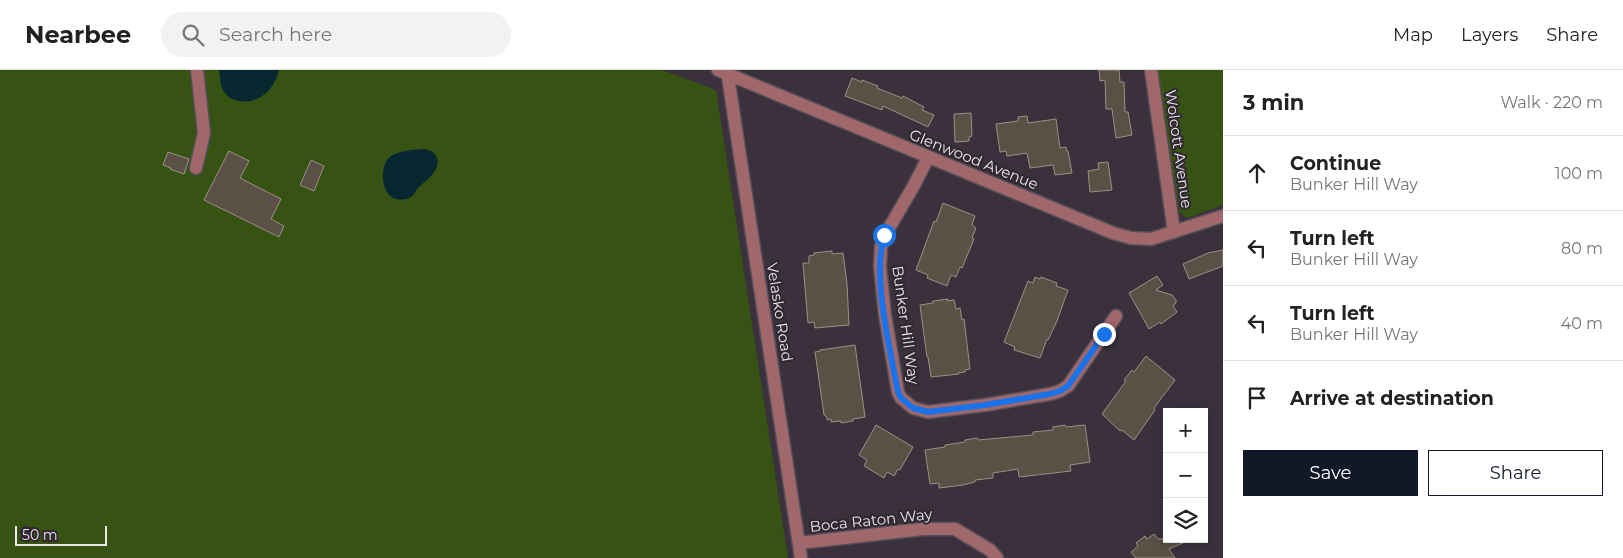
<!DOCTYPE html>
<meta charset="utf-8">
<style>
:root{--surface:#fff;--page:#f2f2f2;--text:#222;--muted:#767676;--line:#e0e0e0;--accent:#111827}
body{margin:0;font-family:Montserrat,sans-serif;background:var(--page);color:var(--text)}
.controls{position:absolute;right:15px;bottom:15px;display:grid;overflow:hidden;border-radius:0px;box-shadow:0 2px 12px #0003}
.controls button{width:45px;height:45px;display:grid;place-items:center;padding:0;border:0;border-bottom:1px solid var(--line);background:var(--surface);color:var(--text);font:25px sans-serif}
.scale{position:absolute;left:15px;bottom:12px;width:92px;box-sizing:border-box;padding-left:5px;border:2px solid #ece6ec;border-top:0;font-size:14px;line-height:18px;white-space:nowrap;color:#ece6ec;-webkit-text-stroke:4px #302731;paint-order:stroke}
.stop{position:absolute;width:15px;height:15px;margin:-11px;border:4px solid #1a73e8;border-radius:50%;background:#fff}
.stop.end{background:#1a73e8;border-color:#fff;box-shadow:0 1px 5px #0008}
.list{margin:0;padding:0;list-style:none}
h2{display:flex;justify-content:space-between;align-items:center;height:65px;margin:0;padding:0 20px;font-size:21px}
h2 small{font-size:16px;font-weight:400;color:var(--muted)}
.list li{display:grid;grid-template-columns:32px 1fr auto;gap:15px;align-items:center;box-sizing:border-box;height:75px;padding:0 20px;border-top:1px solid var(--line)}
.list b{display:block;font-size:19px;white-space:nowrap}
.list p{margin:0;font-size:16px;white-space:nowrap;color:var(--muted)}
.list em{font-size:16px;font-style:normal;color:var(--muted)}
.actions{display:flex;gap:10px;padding:15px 20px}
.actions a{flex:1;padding:11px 0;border:1px solid var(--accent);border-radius:0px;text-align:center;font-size:18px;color:var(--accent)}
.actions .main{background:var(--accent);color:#fff}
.icon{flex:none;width:28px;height:28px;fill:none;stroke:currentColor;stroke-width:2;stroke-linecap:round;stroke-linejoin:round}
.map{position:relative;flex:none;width:1223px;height:488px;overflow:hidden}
header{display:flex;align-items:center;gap:30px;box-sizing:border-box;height:70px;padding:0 25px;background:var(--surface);border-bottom:1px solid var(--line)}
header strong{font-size:24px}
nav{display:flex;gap:28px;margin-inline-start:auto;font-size:18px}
.search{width:350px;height:45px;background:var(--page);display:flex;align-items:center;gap:12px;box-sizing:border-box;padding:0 18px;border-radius:28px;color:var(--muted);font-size:19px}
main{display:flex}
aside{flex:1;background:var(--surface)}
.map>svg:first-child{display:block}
.green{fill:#375314}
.water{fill:#072731}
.building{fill:#5b5046;stroke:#9d9085}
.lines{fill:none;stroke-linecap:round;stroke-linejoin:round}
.minor-casing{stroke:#564e58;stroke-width:15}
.minor{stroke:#a1686c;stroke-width:12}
.route{stroke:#1a73e8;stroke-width:6}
.labels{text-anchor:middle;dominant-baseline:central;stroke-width:4;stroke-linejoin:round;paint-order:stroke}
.street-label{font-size:15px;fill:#ece6ec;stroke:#302731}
</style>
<header>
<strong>Nearbee</strong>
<div class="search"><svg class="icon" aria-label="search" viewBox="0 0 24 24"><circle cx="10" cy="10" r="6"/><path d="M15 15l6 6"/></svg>Search here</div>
<nav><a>Map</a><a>Layers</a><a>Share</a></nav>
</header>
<main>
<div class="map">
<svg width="1223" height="488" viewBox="0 0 1223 488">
<rect width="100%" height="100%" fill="#3a313c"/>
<g class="green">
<path d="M0 0H662L716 20 788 488H0Z"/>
<path d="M1158 0H1223V135L1187 148 1179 142Z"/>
</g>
<g class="water">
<path d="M219 0H279C275 19 258 35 239 31 232 30 226 26 223 20 220 14 220 6 219 0Z"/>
<path d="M421 79C426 79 431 80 435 84 445 98 426 110 418 118 415 121 414 125 411 127 407 130 400 130 396 129 380 125 379 94 391 86 399 81 412 80 421 79Z"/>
</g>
<g class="building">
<path d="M1099 0H1119L1120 12H1124L1125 42H1128L1132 65 1116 68 1112 39H1106L1105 10 1100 11Z"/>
<path d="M852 8 862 12V10L878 16 877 18 902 28 903 26 924 37 922 40 934 45 928 57 883 36 882 40 845 26Z"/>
<path d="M971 43 972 66 969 67V71L955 72 954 44Z"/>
<path d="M1027 46 1028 53 1056 49 1060 78 1066 77 1067 81H1068L1072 103 1055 105 1053 95 1030 98 1027 83 1007 86 1006 81 1000 82 996 54 1018 51V47Z"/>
<path d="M229 81 249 91 240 108 281 129 271 149 284 156 279 167 204 130Z"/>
<path d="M168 82 189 89 184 104 170 99 171 98 163 95Z"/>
<path d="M311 90 324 96 314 121 300 115Z"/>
<path d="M1108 92 1112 120 1090 122 1088 101 1099 99 1098 93Z"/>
<path d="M943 133 975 146 972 155 976 158 972 168 974 169 962 198 960 197 956 207 951 205 947 216 927 208 928 205 916 200 934 151 936 152Z"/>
<path d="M1223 180V196L1189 209 1183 194 1208 183Z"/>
<path d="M832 181V184L843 183 847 214 849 255 815 258 814 252 808 253 803 193H809V186L814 185V183Z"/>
<path d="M1157 206 1163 215 1156 220 1172 225 1176 230V233L1173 236 1177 242 1161 254 1160 252 1149 259 1129 223Z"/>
<path d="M1035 207 1040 209 1041 207 1057 213 1056 216 1068 220 1057 251 1048 270 1047 269 1040 288 1014 280 1015 277 1004 272 1028 211 1033 213Z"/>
<path d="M948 229 947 231 954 230 956 239 960 238 962 250 964 249 970 299 965 300V302L958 303 959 304 931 307 928 287H927L920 235 933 233V231Z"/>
<path d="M855 275 865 347 853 349V351L841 353V351L831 352V349L827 350V347L824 345 815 282 820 281V280Z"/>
<path d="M1146 286 1175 310 1154 338 1155 340 1134 370 1122 360 1120 361 1102 344 1126 311 1124 310 1132 300 1134 302Z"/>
<path d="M876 355 913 377 900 400 898 399 894 406 887 402 884 408 864 396 867 390 859 385Z"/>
<path d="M1065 355 1066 357 1085 355 1090 392 1070 395 1071 401 1019 407 1018 399 993 403V408L975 410V412L963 415 939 418V413L930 414 925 380 945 377V375L965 372V370L977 368 978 370 1033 365V362L1053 360V357Z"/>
<path d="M1154 464 1158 469H1192L1169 479 1175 488H1136L1131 482 1138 476 1136 473 1145 466 1147 469Z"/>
</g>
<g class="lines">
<g class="minor-casing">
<g id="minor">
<path d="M718 0 1113 163 1131 168 1151 169 1223 146"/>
<path d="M727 0 801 488"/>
<path d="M1151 0 1174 162"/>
<path d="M928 88 913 117 885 165 881 177 880 197 885 245 898 322 901 328 913 338 928 342 985 335 1050 324 1060 321 1068 316 1116 246"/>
<path d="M196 98 204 63 197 0"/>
<path d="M799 473 923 459H955L990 480 997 488"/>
</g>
</g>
<use href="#minor" class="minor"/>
</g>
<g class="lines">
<path class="route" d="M884 165C872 207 890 279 898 322L901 328 913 338 928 342 985 335 1050 324 1060 321 1068 316 1104 264"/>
</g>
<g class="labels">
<g class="street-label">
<text transform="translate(1179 79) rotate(82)">Wolcott Avenue</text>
<text transform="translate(974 89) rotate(22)">Glenwood Avenue</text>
<text transform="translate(780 242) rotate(81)">Velasko Road</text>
<text transform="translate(906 255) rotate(82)">Bunker Hill Way</text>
<text transform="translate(871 450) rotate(-6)">Boca Raton Way</text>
</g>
</g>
</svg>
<div class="controls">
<button>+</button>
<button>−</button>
<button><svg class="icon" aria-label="layers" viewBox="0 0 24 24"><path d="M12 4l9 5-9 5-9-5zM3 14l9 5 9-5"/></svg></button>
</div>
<div class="scale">50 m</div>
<div class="stop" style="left:884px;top:165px"></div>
<div class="stop end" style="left:1104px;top:264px"></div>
</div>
<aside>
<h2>3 min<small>Walk · 220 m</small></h2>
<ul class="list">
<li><svg class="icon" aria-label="ahead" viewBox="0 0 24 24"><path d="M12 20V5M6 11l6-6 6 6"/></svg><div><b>Continue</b><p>Bunker Hill Way</p></div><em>100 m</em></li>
<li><svg class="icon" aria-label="left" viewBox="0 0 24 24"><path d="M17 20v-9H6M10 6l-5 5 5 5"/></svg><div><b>Turn left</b><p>Bunker Hill Way</p></div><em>80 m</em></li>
<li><svg class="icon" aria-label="left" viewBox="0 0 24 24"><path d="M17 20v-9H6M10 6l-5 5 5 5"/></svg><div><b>Turn left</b><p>Bunker Hill Way</p></div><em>40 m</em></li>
<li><svg class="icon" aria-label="arrive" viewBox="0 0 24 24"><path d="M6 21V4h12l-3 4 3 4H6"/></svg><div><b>Arrive at destination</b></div></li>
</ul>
<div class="actions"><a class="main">Save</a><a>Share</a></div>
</aside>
</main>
